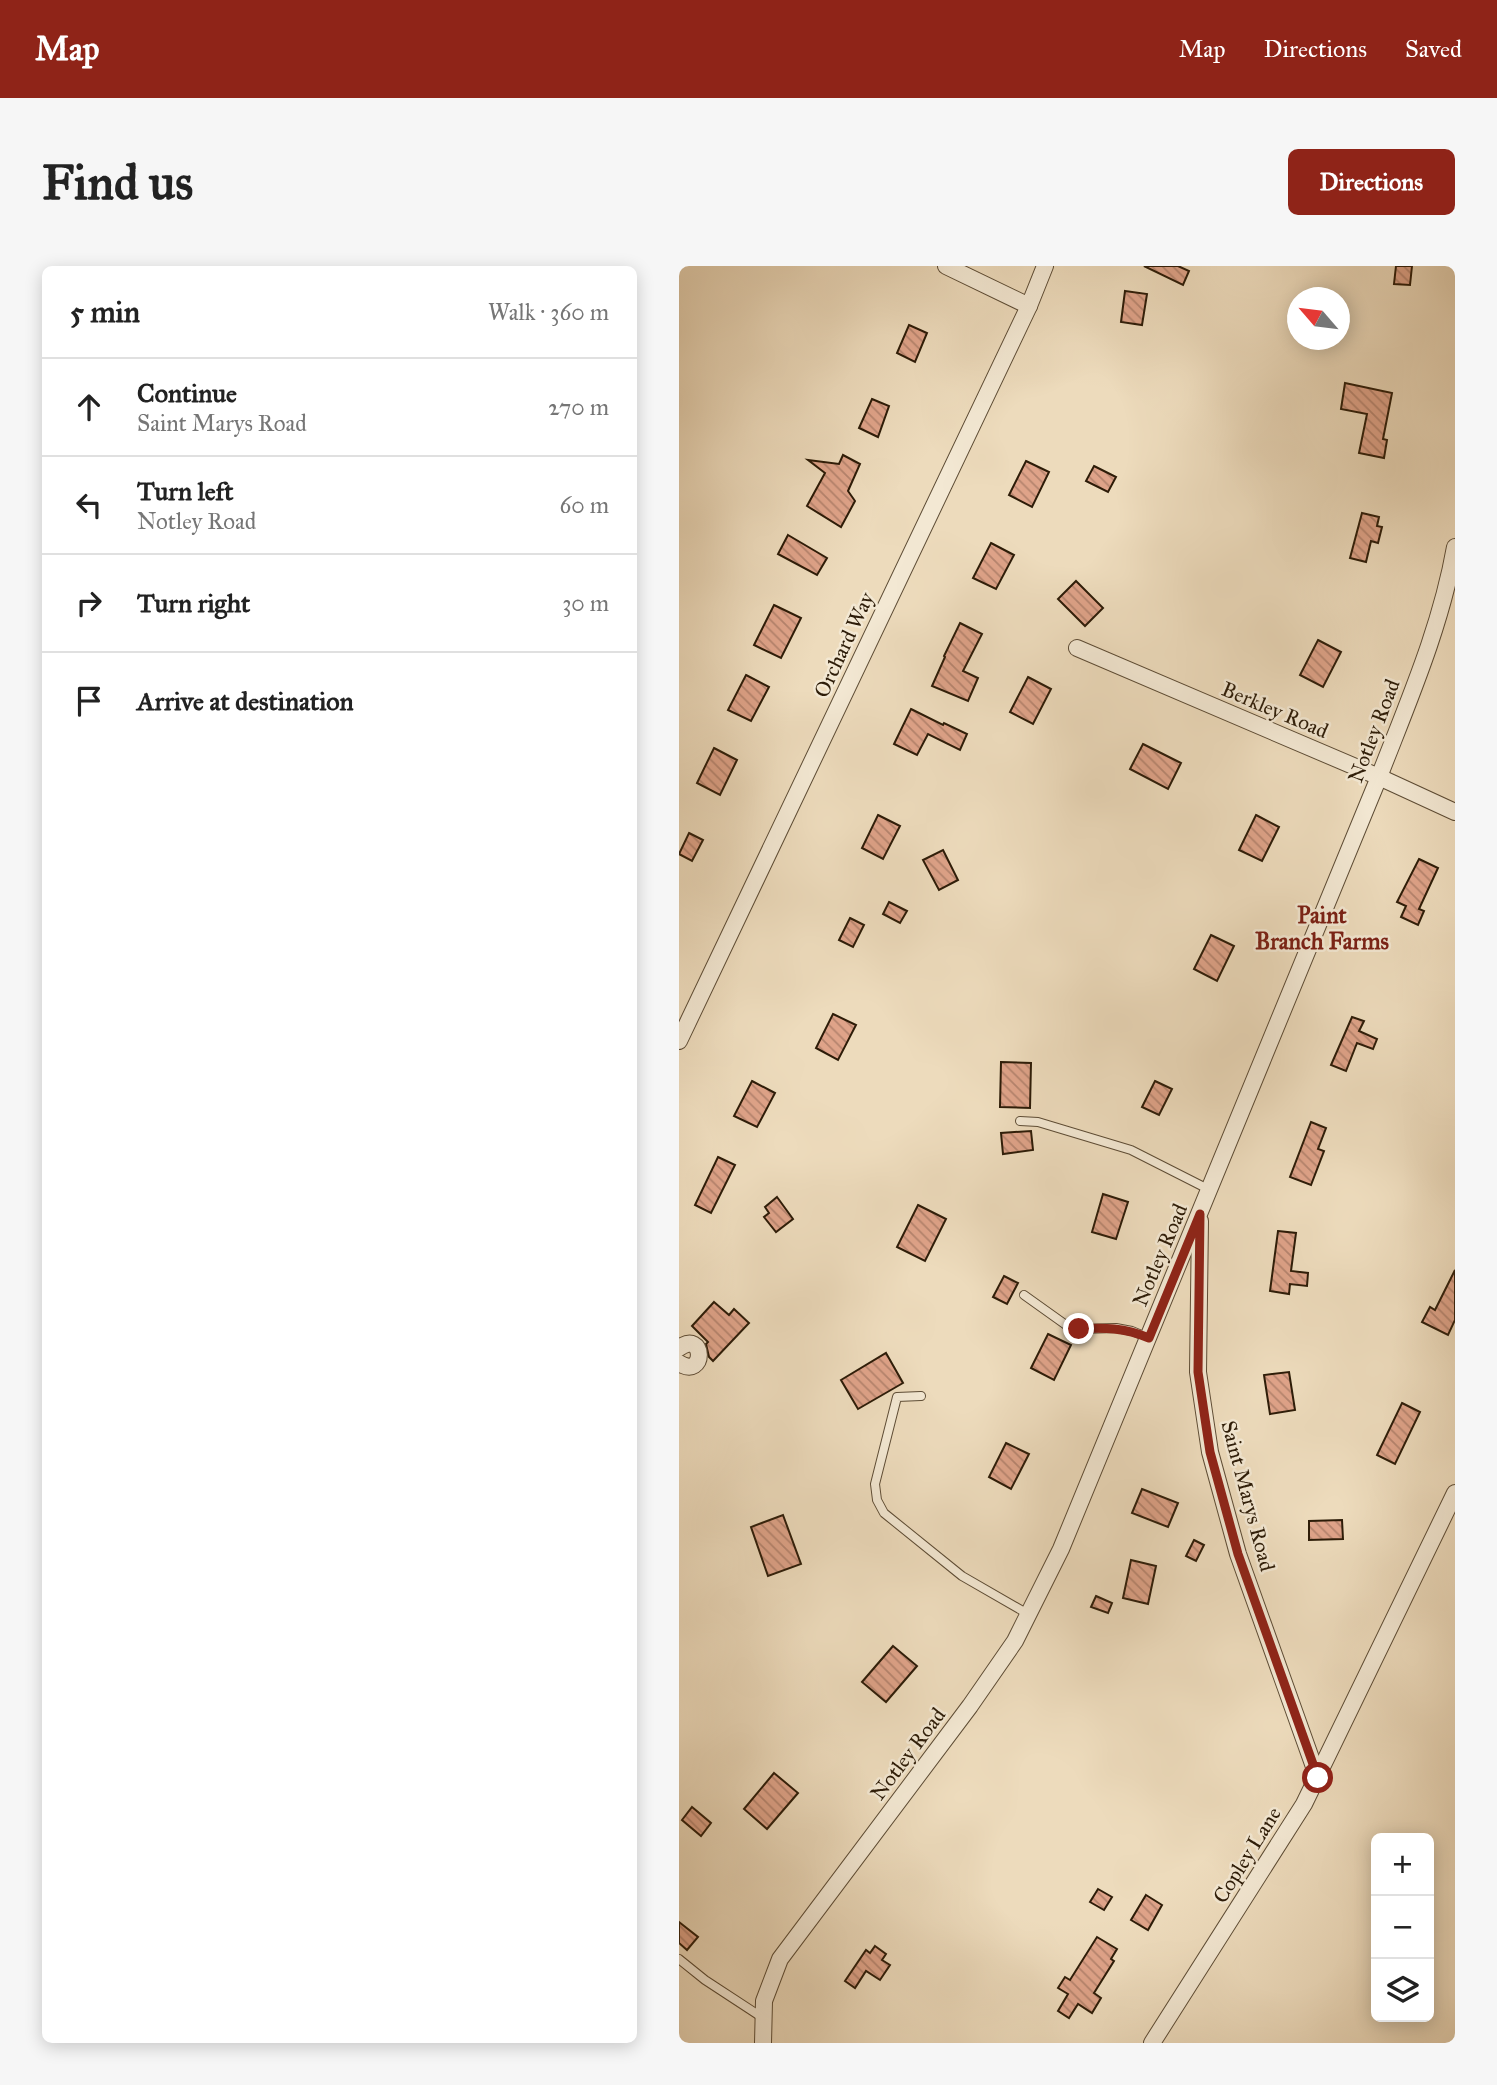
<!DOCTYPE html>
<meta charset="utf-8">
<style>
:root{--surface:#fff;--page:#f6f6f6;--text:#222;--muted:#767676;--line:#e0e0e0;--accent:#8f2418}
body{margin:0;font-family:"IM FELL Great Primer",serif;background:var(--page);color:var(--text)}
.controls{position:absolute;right:21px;bottom:21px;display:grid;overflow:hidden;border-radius:10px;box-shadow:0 4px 18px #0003}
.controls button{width:63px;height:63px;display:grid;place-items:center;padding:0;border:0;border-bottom:2px solid var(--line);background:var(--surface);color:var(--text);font:35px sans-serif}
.compass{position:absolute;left:608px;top:21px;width:63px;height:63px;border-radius:50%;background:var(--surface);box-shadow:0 4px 18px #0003;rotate:298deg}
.stop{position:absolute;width:21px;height:21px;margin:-16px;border:5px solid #8f2418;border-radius:50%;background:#fff}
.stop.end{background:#8f2418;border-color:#fff;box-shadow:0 2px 7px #0008}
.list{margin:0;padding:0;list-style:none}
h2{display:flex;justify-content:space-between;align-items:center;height:91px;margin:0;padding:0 28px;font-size:30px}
h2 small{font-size:23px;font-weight:400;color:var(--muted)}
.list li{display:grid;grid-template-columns:46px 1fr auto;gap:21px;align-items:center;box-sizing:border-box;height:98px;padding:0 28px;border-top:2px solid var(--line)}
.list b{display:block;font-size:26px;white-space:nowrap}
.list p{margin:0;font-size:23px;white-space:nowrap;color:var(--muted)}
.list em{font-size:23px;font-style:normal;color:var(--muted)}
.icon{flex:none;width:38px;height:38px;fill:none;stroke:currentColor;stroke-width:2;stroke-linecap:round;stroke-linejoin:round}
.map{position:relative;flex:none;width:776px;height:1777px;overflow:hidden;border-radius:10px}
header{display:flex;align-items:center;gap:42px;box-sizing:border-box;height:98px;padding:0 35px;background:var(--accent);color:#fff}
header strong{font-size:33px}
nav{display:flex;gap:38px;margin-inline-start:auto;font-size:24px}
.intro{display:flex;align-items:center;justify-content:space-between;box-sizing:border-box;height:168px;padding:0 42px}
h1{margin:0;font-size:49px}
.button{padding:18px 32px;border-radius:10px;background:var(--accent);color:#fff;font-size:24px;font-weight:700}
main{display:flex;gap:42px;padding:0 42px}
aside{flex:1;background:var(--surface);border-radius:10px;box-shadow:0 4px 18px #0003}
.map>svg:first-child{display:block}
.building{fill:url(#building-back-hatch);stroke:#2d1c08;stroke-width:2}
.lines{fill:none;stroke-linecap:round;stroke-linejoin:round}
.service-casing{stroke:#5d4c35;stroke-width:10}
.minor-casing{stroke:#5d4c35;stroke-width:18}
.service{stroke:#f3e8d3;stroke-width:8}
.minor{stroke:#f3e8d3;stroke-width:16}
.route{stroke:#8f2418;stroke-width:9}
.labels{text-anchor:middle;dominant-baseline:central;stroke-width:5;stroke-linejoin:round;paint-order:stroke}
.street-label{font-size:21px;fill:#2d1c08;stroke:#f3e8d3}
.neighbourhood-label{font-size:23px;font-weight:bold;fill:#7a1f14;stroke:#f3e8d3}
</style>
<header>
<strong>Map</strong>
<nav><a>Map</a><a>Directions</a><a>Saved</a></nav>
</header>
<div class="intro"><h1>Find us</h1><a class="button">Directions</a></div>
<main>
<aside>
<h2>5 min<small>Walk · 360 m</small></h2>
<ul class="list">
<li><svg class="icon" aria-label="ahead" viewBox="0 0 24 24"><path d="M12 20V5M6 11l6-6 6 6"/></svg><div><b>Continue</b><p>Saint Marys Road</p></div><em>270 m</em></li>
<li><svg class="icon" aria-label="left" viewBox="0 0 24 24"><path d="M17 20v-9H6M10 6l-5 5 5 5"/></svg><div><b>Turn left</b><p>Notley Road</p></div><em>60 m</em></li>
<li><svg class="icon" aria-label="right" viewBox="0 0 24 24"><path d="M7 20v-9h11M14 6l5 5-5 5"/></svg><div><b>Turn right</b></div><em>30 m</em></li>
<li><svg class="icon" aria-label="arrive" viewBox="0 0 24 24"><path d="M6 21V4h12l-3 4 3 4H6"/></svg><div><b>Arrive at destination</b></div></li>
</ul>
</aside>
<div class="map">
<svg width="776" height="1777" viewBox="0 0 776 1777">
<defs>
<pattern id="building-back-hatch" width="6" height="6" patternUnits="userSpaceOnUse" patternTransform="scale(1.75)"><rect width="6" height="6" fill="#dfa389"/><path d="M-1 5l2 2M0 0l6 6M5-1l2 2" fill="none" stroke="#b5846e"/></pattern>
</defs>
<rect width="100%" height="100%" fill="#eddbbc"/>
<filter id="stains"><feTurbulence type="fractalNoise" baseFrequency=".00286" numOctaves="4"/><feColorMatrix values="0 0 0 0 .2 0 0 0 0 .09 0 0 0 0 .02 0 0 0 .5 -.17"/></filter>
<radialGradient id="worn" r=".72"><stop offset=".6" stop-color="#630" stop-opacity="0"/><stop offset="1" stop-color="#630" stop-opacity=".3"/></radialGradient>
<g class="building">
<path d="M465 0H499L510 5 504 19Z"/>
<path d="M717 0H733L731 19 715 18Z"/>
<path d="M446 25 468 28 463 59 442 56Z"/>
<path d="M230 59 248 67 236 96 218 87Z"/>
<path d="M666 117 713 127 704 173 708 174 705 192 680 187 688 148 662 143Z"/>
<path d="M193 133 210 140 199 171 180 162Z"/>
<path d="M164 189 181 198 169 225 176 235 162 261 128 240 146 207 129 194 160 198Z"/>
<path d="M347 195 370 206 353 241 330 229Z"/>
<path d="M415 200 437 211 429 226 407 215Z"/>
<path d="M683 247 700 251 698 260 703 261 699 277 692 275 687 296 671 292Z"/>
<path d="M109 269 148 292 138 309 99 288Z"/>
<path d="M312 277 335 289 317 323 294 312Z"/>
<path d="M397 315 424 342 406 360 379 333Z"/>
<path d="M95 339 122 352 102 392 75 379Z"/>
<path d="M281 357 303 368 284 405 299 412 289 435 253 420 266 391 265 390Z"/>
<path d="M639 374 662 386 644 421 621 409Z"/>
<path d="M67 409 90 421 72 455 49 444Z"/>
<path d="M349 411 372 423 354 458 331 446Z"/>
<path d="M232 443 264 459 265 457 288 468 281 484 249 468 238 489 215 478Z"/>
<path d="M464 478 502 497 489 523 451 503Z"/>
<path d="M35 482 58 494 41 529 18 517Z"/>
<path d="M199 549 221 560 204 593 183 582Z"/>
<path d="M577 549 600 561 583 595 560 584Z"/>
<path d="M10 567 24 574 13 595 0 588Z"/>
<path d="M264 584 279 614 260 624 244 594Z"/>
<path d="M740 593 759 602 740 643 745 645 739 659 722 651 727 640 718 636Z"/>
<path d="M210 636 228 645 221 657 204 648Z"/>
<path d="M171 652 185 659 174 681 160 674Z"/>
<path d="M532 669 555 680 538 715 515 703Z"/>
<path d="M154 748 177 759 159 794 137 782Z"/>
<path d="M673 751 685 755 680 765 698 773 694 783 678 777 667 805 652 799Z"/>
<path d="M322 796 352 797 351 842 321 841Z"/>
<path d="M73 815 96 827 78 861 55 850Z"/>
<path d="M476 815 493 823 480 849 463 841Z"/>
<path d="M632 856 647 862 639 883 645 885 632 919 611 911Z"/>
<path d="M352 865 354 884 324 888 322 867Z"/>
<path d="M39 891 56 899 32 947 16 939Z"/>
<path d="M424 928 449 936 437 973 413 966Z"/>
<path d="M98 931 114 953 97 966 85 951 90 947 86 941Z"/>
<path d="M239 939 267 953 246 995 218 981Z"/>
<path d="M599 965 617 967 612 1005 629 1007 628 1020 611 1018 610 1028 591 1025Z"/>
<path d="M776 1004V1054L769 1069 743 1056 751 1041 756 1044Z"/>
<path d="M325 1010 339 1017 328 1038 314 1031Z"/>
<path d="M35 1036 50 1049 55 1043 70 1057 34 1095 30 1091 27 1078 29 1076 13 1060Z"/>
<path d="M369 1068 392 1079 375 1114 352 1102Z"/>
<path d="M207 1087 224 1117 179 1143 162 1114Z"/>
<path d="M610 1106 616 1144 591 1148 585 1109Z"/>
<path d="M723 1137 741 1146 716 1198 698 1189Z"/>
<path d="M327 1177 350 1188 332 1223 310 1211Z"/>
<path d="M463 1223 499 1237 489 1261 453 1247Z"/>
<path d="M104 1249 122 1298 89 1310 72 1261Z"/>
<path d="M663 1254 664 1273 630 1274V1255Z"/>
<path d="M515 1274 525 1279 517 1295 507 1290Z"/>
<path d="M452 1294 477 1300 469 1338 444 1332Z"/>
<path d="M417 1330 433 1337 429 1347 412 1341Z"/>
<path d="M214 1380 238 1400 207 1436 183 1416Z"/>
<path d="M95 1507 119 1527 88 1563 65 1543Z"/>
<path d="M13 1541 32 1557 22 1570 3 1554Z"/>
<path d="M419 1623 433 1631 425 1644 411 1636Z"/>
<path d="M467 1629 483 1639 469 1664 452 1654Z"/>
<path d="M0 1656 19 1671 8 1684 0 1677Z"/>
<path d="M418 1671 438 1683 432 1693 435 1695 415 1727 422 1732 413 1747 399 1738 390 1752 379 1745 389 1728 379 1722 386 1711 391 1714Z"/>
<path d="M196 1680 207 1688 203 1694 211 1699 201 1714 187 1705 176 1722 166 1715 187 1684 191 1687Z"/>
</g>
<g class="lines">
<g class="service-casing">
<g id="service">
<path d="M341 855 359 856 452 884 531 924"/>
<path d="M345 1029 387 1059 400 1063 437 1062 453 1065 470 1072"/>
<path d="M242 1130 218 1131 196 1218 198 1234 205 1247 283 1310 349 1348"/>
<path d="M0 1693 26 1714 84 1752"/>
</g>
</g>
<g class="minor-casing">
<g id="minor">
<path d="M267 0 350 40"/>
<path d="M398 382 700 511 776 546"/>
<path d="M0 775 350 40 366 0"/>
<path d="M521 955 519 1106 531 1186 559 1288 639 1512"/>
<path d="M0 1082C26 1063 27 1114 0 1097"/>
<path d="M84 1777 85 1735 101 1693 291 1440 336 1375 382 1283 700 511C729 436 762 361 776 281"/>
<path d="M473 1777 625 1538 776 1227"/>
</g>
</g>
<use href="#service" class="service"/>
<use href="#minor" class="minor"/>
</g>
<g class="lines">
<path class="route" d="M400 1063C425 1061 446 1062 470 1072L521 948 519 1106 531 1186 559 1288 639 1512"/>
</g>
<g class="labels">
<g class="street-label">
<text transform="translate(165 379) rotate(-65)">Orchard Way</text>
<text transform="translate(596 444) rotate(23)">Berkley Road</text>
<text transform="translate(695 465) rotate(-69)">Notley Road</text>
<text transform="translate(481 989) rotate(-67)">Notley Road</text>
<text transform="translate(569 1230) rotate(75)">Saint Marys Road</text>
<text transform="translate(229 1488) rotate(-53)">Notley Road</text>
<text transform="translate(568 1589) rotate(-58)">Copley Lane</text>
</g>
<g class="neighbourhood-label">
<text x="643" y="649">Paint<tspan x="643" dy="26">Branch Farms</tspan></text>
</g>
</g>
<rect width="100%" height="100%" filter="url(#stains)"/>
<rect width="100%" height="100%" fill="url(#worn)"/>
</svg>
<div class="controls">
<button>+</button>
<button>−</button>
<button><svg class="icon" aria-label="layers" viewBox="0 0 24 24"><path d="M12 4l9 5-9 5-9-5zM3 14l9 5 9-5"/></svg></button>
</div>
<svg class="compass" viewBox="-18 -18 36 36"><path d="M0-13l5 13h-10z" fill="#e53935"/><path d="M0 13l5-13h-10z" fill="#767676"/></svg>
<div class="stop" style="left:639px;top:1512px"></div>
<div class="stop end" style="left:400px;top:1063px"></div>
</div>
</main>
